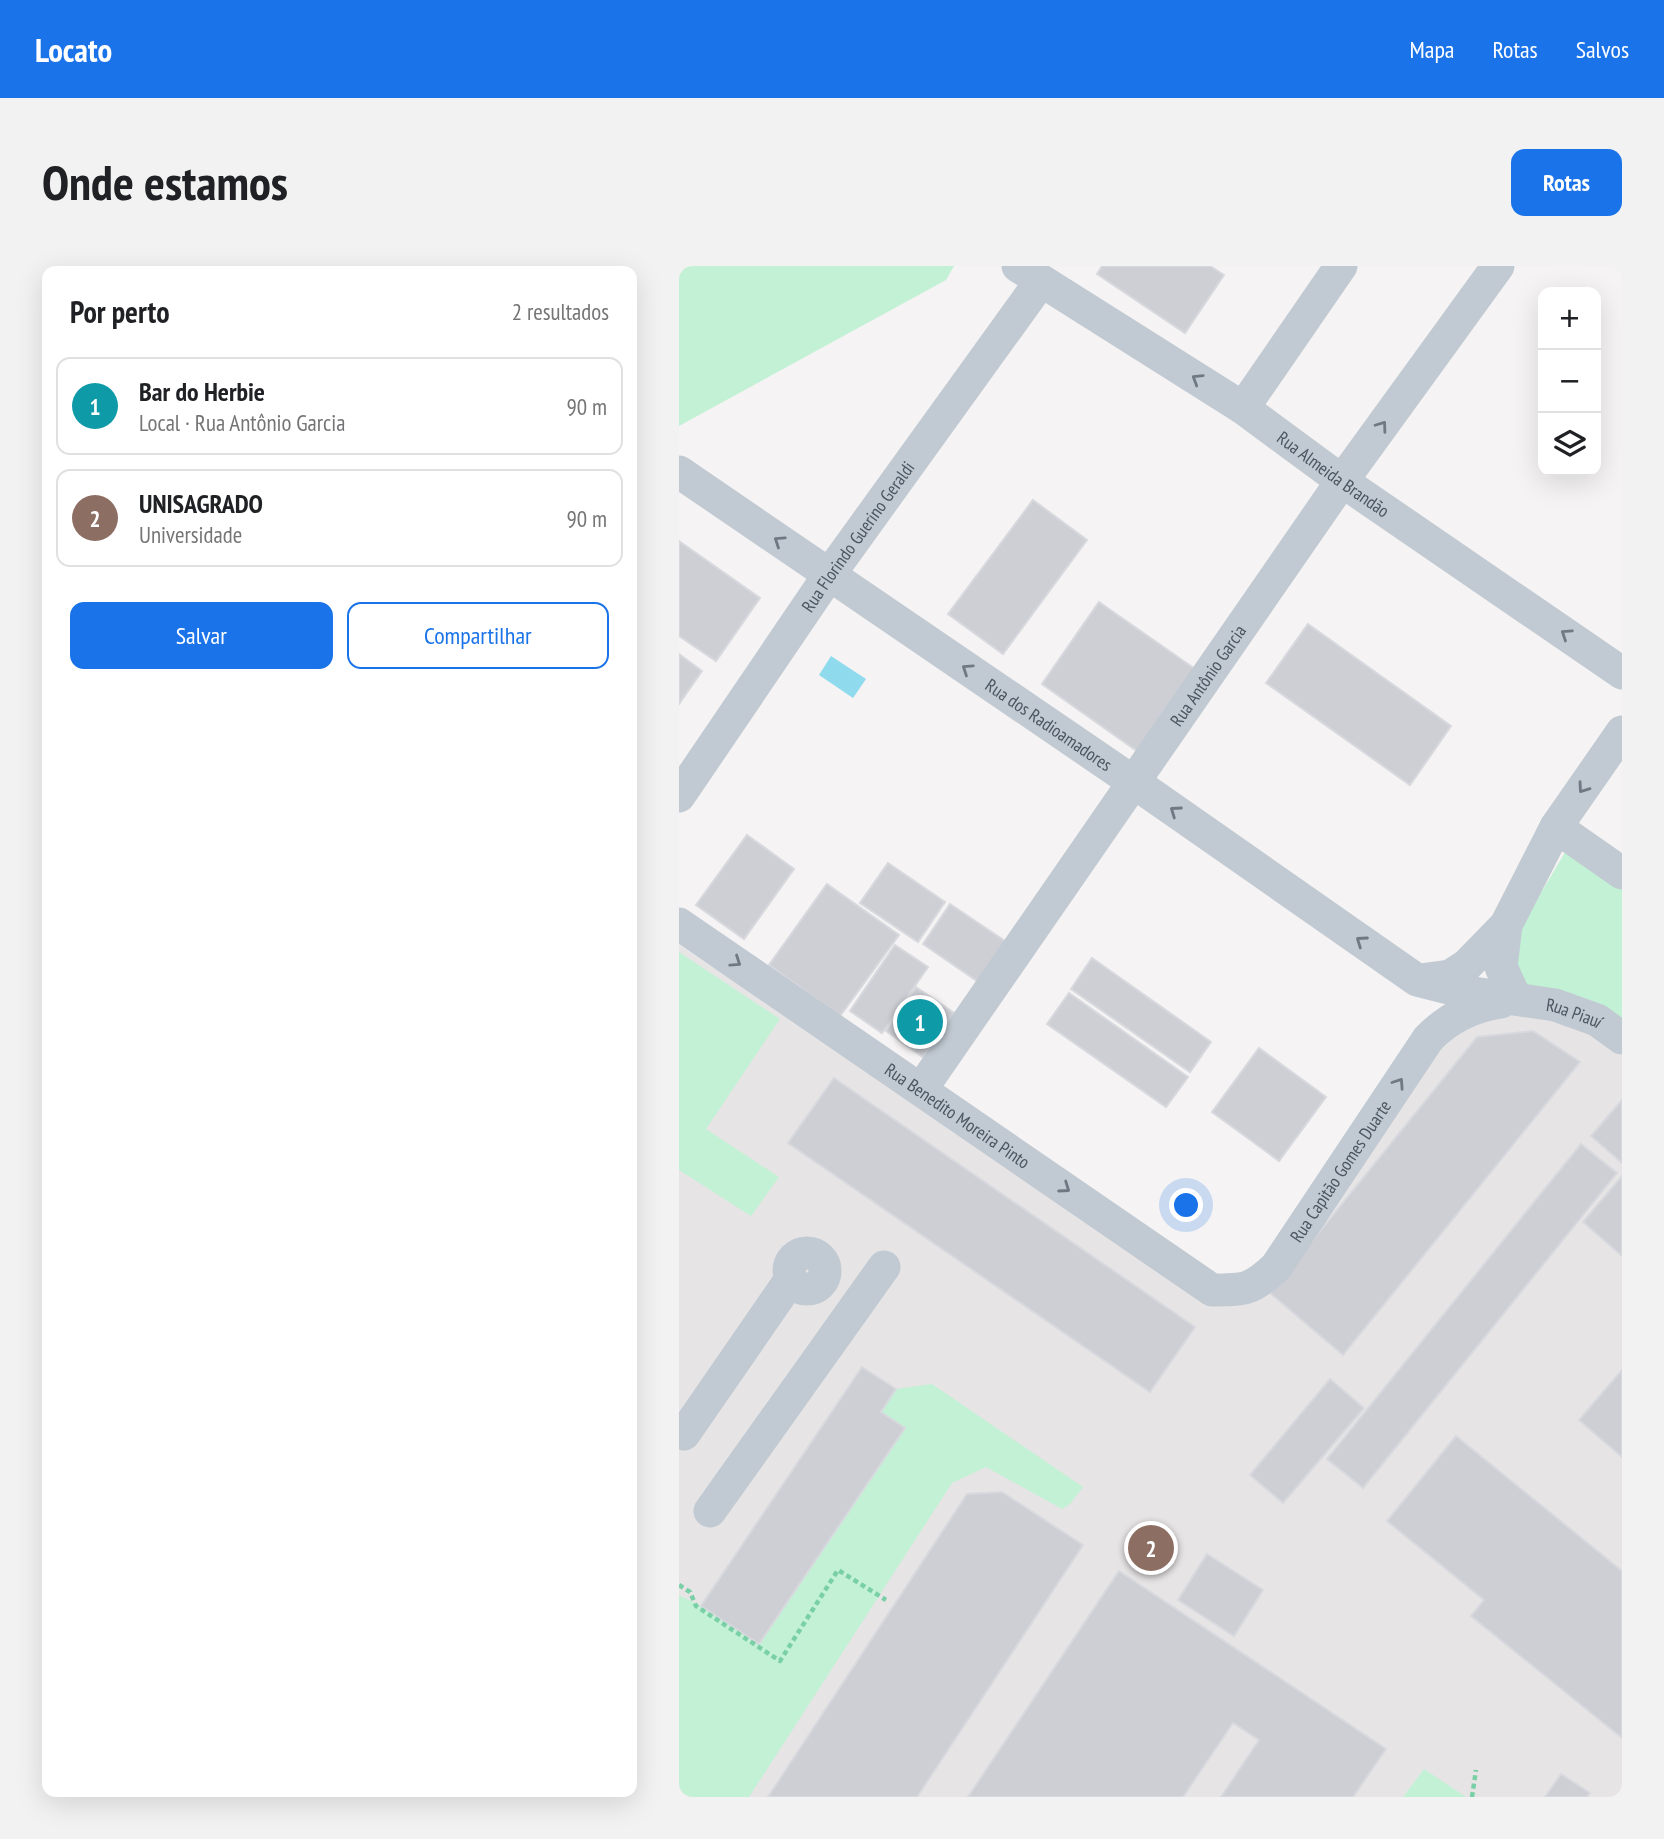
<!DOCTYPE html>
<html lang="pt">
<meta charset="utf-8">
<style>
:root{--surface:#fff;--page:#f2f2f2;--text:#202124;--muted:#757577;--line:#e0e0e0;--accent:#1a73e8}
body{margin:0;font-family:"PT Sans Narrow",sans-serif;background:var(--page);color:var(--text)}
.controls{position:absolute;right:21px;top:21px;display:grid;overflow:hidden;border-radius:14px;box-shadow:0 7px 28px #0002}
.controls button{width:63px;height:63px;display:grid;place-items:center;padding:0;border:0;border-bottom:2px solid var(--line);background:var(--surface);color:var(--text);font:35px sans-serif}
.you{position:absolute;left:508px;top:940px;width:24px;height:24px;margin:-18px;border:5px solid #fff;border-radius:50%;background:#1a73e8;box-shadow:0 0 0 10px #1a73e833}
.badge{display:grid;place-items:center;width:46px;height:46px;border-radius:50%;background:var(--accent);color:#fff;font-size:23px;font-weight:700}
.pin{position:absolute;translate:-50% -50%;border:4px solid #fff;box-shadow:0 2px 7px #0006}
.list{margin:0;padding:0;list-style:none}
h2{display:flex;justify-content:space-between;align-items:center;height:91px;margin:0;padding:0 28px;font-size:30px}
h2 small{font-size:23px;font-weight:400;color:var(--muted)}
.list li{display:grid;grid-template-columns:46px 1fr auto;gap:21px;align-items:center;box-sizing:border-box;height:98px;margin:0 14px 14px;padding:0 14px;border:2px solid var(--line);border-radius:14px}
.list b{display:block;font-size:26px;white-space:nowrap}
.list p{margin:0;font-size:23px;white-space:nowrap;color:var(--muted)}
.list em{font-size:23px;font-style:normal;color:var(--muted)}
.actions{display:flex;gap:14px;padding:21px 28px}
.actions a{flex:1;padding:16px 0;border:2px solid var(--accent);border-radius:14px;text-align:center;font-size:24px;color:var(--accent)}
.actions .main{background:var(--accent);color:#fff}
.icon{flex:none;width:38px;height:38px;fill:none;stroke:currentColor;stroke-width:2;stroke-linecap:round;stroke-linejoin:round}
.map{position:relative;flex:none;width:943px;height:1531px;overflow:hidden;border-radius:14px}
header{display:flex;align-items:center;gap:42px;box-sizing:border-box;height:98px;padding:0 35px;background:var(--accent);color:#fff}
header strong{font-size:33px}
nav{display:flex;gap:38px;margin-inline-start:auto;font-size:24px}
.intro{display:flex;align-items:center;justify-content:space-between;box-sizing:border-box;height:168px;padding:0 42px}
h1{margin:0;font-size:49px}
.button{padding:18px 32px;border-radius:14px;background:var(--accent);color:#fff;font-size:24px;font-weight:700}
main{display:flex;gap:42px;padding:0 42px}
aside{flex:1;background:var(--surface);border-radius:14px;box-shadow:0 7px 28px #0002}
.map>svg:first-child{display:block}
.education{fill:#e6e4e5}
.green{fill:#c3f1d5}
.water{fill:#90daee}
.building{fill:#cdcfd5;stroke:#d7d9de;stroke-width:2}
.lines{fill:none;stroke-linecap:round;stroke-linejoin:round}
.path{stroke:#7ad0a6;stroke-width:4.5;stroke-dasharray:5 3.5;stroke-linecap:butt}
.minor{stroke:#c1cad2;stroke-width:33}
.oneway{stroke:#6e7983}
.labels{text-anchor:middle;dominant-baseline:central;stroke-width:6;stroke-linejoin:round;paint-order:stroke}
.street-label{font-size:18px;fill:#4a5661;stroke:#fff}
</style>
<header>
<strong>Locato</strong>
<nav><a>Mapa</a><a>Rotas</a><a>Salvos</a></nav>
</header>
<div class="intro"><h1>Onde estamos</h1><a class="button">Rotas</a></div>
<main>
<aside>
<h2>Por perto<small>2 resultados</small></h2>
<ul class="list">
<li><span class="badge" style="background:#0f9aa8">1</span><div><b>Bar do Herbie</b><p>Local · Rua Antônio Garcia</p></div><em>90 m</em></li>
<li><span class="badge" style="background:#8d6e63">2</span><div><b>UNISAGRADO</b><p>Universidade</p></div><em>90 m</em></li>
</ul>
<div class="actions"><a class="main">Salvar</a><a>Compartilhar</a></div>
</aside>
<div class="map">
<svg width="943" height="1531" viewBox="0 0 943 1531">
<rect width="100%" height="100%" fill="#f5f3f3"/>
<path class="education" d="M0 679 534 1033 585 1019 777 743 835 735 943 779V1531H0Z"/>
<g class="green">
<path d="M0 0H275L267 14 0 160Z"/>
<path d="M891 578 943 617V762L843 719 829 682Z"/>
<path d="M0 686 101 753 27 863 100 911 72 950 0 904Z"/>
<path d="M253 1118 404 1221 391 1238 383 1243 307 1201 273 1217 70 1531H0V1329L22 1340 80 1378 202 1146 217 1123Z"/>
<path d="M745 1503 787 1531H724Z"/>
</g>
<path class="water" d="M152 390 187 413 174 432 140 409Z"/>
<g class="building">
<path d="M423 0H531L545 9 506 67 418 8Z"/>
<path d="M354 234 408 274 324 388 269 348Z"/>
<path d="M0 275 81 332 37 395 0 370Z"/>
<path d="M420 336 516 403 458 485 363 418Z"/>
<path d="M629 358 772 460 731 519 587 417Z"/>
<path d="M0 388 23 405 0 438Z"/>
<path d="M68 569 115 603 65 673 17 639Z"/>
<path d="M209 597 266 636 239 676 181 637Z"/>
<path d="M148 618 220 669 161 750 90 699Z"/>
<path d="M271 638 329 677 301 717 244 678Z"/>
<path d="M216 679 249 701 203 767 171 745Z"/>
<path d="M413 692 532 776 511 806 392 723Z"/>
<path d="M237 721 275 747 244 791 207 765Z"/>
<path d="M390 727 509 811 487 841 368 758Z"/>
<path d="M854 765 901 796 664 1089 591 1027 798 771Z"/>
<path d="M580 782 647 831 600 895 533 846Z"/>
<path d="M155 812 516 1061 471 1126 109 877Z"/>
<path d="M943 834V897L912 870Z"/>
<path d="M902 878 938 907 684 1222 648 1193Z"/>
<path d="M943 910V990L904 956Z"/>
<path d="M183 1101 217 1123 202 1146 226 1162 80 1378 22 1340Z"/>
<path d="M943 1104V1191L900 1154Z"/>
<path d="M651 1113 685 1142 604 1237 571 1209Z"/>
<path d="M777 1170 943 1305V1472L792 1350 805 1334 708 1255Z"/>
<path d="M323 1226 404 1279 238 1531H89L288 1228Z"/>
<path d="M528 1288 584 1324 555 1370 499 1334Z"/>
<path d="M440 1305 707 1483 674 1531H542L580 1474 554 1457 504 1531H289Z"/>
<path d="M882 1508 911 1527 908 1531H866Z"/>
</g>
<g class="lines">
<g class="path">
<path d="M0 1319 11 1326 17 1340 101 1395 159 1304 207 1334"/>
<path d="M793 1531 797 1504"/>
</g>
<g class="minor">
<path id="s1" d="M339 0 564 142 663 215 943 407"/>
<path d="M564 142 662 0"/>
<path id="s2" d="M0 206 456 517 738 714 781 725 876 739 918 754 943 772"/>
<path id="s3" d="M0 530 150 309 362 15"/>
<path d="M877 561 943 607"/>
<path id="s4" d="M0 658 533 1024C566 1024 573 1024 597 1001L749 773C769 752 794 740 822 736"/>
<path d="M741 714 771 710 788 699 827 659"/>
<path d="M841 733 834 727 822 701 827 659 877 561 943 466"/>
<path id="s5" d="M243 822 663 215 819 0"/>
<circle cx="128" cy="1005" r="18"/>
<path d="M5 1168 112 1013"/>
<path d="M31 1245 205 1001"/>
</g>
</g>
<defs><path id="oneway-chevron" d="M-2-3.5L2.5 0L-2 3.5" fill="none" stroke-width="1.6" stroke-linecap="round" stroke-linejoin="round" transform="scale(1.75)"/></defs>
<g class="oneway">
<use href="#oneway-chevron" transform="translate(518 113) rotate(-148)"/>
<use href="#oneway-chevron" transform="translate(703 160) rotate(-54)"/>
<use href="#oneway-chevron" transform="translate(100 275) rotate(-146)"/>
<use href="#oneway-chevron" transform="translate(887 368) rotate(-146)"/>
<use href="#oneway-chevron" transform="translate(288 403) rotate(-146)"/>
<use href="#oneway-chevron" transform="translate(904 522) rotate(125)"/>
<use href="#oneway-chevron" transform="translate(496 545) rotate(-145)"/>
<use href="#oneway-chevron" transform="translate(682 675) rotate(-145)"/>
<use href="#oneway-chevron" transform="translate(57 696) rotate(34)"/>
<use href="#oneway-chevron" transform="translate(720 817) rotate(-56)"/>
<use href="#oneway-chevron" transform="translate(386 922) rotate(35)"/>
</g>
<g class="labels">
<g class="street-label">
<text stroke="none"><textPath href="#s1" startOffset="378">Rua Almeida Brandão</textPath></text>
<text stroke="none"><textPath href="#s3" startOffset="315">Rua Florindo Guerino Geraldi</textPath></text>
<text stroke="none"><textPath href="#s5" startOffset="502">Rua Antônio Garcia</textPath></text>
<text stroke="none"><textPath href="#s2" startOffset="448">Rua dos Radioamadores</textPath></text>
<text stroke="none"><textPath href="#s2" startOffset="1057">Rua Piauí</textPath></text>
<text stroke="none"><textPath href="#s4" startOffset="338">Rua Benedito Moreira Pinto</textPath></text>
<text stroke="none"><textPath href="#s4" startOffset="833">Rua Capitão Gomes Duarte</textPath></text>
</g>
</g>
</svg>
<div class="controls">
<button>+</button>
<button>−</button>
<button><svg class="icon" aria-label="layers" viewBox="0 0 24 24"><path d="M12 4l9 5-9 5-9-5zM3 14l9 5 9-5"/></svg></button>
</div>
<div class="you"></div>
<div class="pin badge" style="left:241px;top:756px;background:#0f9aa8">1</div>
<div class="pin badge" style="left:472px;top:1282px;background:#8d6e63">2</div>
</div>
</main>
